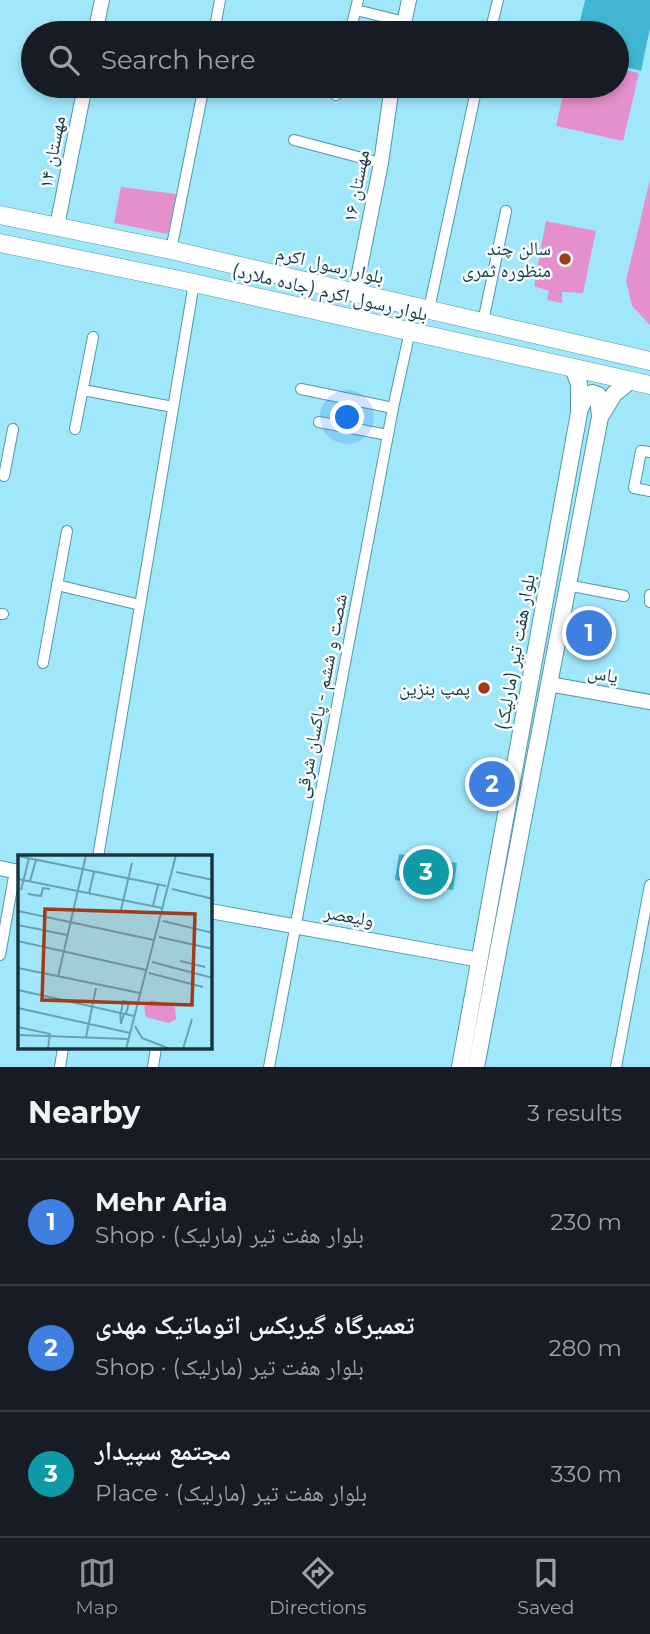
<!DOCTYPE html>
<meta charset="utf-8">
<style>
:root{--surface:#171b24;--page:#20242c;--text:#f1f3f6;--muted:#9ea1a6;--line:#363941;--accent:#8c9099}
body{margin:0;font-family:Montserrat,"Noto Naskh Arabic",sans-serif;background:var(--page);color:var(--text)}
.you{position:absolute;left:348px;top:418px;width:24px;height:24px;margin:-18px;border:5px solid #fff;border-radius:50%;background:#1a73e8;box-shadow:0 0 0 10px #1a73e833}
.badge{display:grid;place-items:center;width:46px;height:46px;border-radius:50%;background:var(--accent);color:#fff;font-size:23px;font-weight:700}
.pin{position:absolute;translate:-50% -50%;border:4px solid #fff;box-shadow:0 2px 7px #0006}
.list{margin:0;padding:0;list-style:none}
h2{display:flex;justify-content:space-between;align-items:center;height:91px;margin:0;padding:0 28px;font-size:30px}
h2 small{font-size:23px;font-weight:400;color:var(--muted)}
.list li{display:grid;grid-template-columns:46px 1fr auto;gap:21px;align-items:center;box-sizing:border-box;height:126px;padding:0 28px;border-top:2px solid var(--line)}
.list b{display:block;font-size:26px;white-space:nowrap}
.list p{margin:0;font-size:23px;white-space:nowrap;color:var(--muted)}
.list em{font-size:23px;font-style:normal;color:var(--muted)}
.icon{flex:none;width:38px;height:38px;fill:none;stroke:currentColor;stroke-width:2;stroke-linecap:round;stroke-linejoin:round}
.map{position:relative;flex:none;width:650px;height:1067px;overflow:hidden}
.search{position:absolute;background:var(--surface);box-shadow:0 4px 10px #0003;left:21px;right:21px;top:21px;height:77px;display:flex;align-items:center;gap:18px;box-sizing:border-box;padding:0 24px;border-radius:38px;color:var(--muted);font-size:26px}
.sheet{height:469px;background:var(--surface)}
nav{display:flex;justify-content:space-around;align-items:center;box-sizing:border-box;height:98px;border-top:2px solid var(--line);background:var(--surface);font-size:19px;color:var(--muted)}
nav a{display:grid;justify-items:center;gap:4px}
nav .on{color:var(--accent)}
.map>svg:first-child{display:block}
.green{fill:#e590cc}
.building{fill:#40b6d3}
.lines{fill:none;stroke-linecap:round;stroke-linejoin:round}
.minor-casing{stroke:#5296a9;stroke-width:12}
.tertiary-casing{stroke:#5296a9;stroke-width:16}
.secondary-casing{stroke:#5296a9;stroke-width:18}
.primary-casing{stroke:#5296a9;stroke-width:19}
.minor{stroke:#fff;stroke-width:10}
.tertiary{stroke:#fff;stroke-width:14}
.secondary{stroke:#fff;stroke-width:16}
.primary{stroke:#fff;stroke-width:18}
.poi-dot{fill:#a23b17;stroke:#f6fcfe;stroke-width:2.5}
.labels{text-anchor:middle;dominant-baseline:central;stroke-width:5;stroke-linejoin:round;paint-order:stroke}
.street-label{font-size:19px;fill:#19363e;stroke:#f6fcfe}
.poi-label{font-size:19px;fill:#19363e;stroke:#f6fcfe;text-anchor:end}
.inset-road{fill:none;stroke:#6ba0af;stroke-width:2}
.view{fill:#a23b17;fill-opacity:0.15;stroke:#a23b17;stroke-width:3.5}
.inset-edge{fill:none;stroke:#19363e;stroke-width:3.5}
</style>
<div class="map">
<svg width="650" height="1067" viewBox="0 0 650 1067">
<rect width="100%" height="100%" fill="#a1e7fb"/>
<g class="green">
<path d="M617 68 639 73 623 141 556 126 565 86H617Z"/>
<path d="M650 179V325L632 306 626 281Z"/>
<path d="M121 187 176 194 168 234 114 223Z"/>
<path d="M546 221 596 231 583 293 562 292V303L547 300 549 291 534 286Z"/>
</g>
<g class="building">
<path d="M585 0H650V28L641 71 617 65V33H577Z"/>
<path d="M399 854 457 863 453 890 395 880Z"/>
</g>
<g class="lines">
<g class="minor-casing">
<g id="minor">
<path d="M356 10 405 22"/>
<path d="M214 33 220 0"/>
<path d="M350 33 358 0"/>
<path d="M490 33 498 0"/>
<path d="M519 86 524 87"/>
<path d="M336 95 338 86"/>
<path d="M294 140 381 163"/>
<path d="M171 250 204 86"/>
<path d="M429 309 477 86"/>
<path d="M483 322 506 211"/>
<path d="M301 389 393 408"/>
<path d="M83 390 173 407"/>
<path d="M319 422 388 435"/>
<path d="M75 429 93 337"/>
<path d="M650 452 641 451 634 488 650 491"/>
<path d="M4 476 13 429"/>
<path d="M57 585 140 605"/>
<path d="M567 585 624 596"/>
<path d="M650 595V602"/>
<path d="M0 614H3"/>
<path d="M43 663 67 531"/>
<path d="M98 857 194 283"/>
<path d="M0 955 15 871"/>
<path d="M60 1067 63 1048"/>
<path d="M153 1067 156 1048"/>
<path d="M269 1067 393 408 410 331"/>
<path d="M616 1067 650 885"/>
</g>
</g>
<g class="tertiary-casing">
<g id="tertiary">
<path d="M95 33 102 0"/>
<path d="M402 33 409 0"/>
<path d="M57 226 85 86"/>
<path d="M355 293 381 163 392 86"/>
<path d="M549 684 650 702"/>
<path d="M0 868 19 872"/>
<path d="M210 911 480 960"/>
</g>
</g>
<g class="secondary-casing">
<g id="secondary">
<path d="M580 409 586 396 592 393 598 395 600 417"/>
<path d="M460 1067 579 413V384L573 368"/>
<path d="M476 1067 600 417 614 394 630 381"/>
</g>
</g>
<g class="primary-casing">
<g id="primary">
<path d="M0 215 171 250 650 361"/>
<path d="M0 243 194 283 650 385"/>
</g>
</g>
<use href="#minor" class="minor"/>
<use href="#tertiary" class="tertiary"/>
<use href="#secondary" class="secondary"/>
<use href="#primary" class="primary"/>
</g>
<g class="poi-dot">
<circle cx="565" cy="259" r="7"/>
<circle cx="484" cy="688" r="7"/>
</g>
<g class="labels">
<g class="street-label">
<text transform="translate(52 152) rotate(-79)">مهستان ۱۴</text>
<text transform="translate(356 186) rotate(-79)">مهستان ۱۶</text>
<text transform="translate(330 265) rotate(13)">بلوار رسول اکرم</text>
<text transform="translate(330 292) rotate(13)">بلوار رسول اکرم (جاده ملارد)</text>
<text transform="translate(515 652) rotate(-80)">بلوار هفت تیر (مارلیک)</text>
<text transform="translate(603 674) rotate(10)">یاس</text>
<text transform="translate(321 696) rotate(-79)">شصت و ششم - پاکسان شرقی</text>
<text transform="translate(349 916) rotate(10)">ولیعصر</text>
</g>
<g class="poi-label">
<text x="551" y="248">سالن چند<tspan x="551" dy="22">منظوره ثمری</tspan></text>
<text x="470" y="688">پمپ بنزین</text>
</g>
</g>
<g transform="translate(18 855)">
<rect width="194" height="194" fill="#a1e7fb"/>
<path d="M134 145 157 152 158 164 151 168 128 162 126 152Z" fill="#e590cc"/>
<path class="inset-road" d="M0 1 148 31M158 17 195 25M0 24 144 53M12 26 18 5M154 34 195 44M3 35 11 3M71 38 76 17M10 39 23 41 25 33 32 34M135 51 140 30M103 55 114 8M0 56 136 85M145 66 195 78M0 70 49 80M141 82 195 94M0 86 128 115M162 106 187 112M134 107 195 123M0 113 122 138M131 118 185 132M40 122 68 0M0 135 116 161M0 153 112 178M102 157 103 169 106 158M103 158 105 146 111 147 108 159M117 171 124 183 152 194M0 172 32 179 30 194M0 180 110 184M68 182 78 133M108 194 158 0M165 194 174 164"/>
<path class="view" d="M27 54 177 59 174 150 24 145Z"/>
<rect width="194" height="194" class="inset-edge"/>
</g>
</svg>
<div class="you"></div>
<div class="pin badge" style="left:589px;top:633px;background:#3f7fe0">1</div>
<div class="pin badge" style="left:492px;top:784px;background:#3f7fe0">2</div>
<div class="pin badge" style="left:426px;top:872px;background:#0f9aa8">3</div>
<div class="search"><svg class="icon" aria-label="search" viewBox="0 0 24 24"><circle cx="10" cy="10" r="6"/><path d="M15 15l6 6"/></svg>Search here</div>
</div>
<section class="sheet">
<h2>Nearby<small>3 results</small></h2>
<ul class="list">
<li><span class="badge" style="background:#3f7fe0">1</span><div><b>Mehr Aria</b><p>Shop · بلوار هفت تیر (مارلیک)</p></div><em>230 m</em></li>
<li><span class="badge" style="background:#3f7fe0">2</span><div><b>تعمیرگاه گیربکس اتوماتیک مهدی</b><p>Shop · بلوار هفت تیر (مارلیک)</p></div><em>280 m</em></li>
<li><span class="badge" style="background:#0f9aa8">3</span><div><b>مجتمع سپیدار</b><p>Place · بلوار هفت تیر (مارلیک)</p></div><em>330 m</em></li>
</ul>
</section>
<nav>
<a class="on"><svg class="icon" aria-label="map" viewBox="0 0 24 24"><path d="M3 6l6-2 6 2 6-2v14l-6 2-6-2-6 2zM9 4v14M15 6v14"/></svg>Map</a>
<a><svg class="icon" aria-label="directions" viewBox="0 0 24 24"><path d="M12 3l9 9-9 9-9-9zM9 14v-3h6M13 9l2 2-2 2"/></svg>Directions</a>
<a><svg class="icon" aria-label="saved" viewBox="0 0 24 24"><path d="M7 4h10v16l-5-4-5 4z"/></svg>Saved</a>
</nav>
